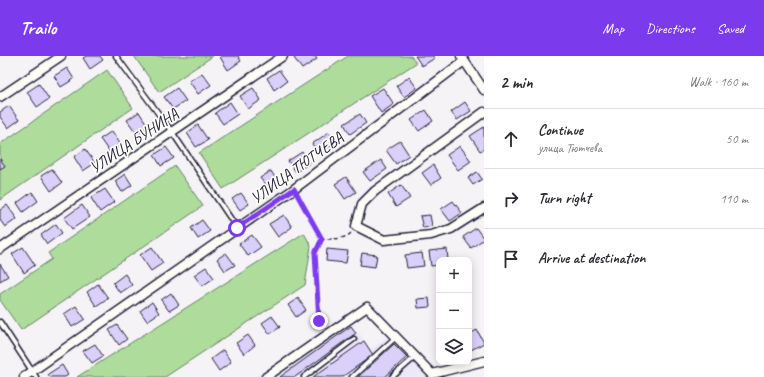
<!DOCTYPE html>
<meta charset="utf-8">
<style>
:root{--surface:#fff;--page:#f7f7f7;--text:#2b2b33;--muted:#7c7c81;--line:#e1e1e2;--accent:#7c3aed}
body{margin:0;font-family:Caveat,sans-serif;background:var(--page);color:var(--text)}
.controls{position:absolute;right:12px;bottom:12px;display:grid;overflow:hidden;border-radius:8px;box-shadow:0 2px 10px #0003}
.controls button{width:36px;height:36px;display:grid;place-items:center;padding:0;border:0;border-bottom:1px solid var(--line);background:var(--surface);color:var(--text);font:20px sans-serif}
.stop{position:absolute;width:12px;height:12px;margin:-9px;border:3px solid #7c3aed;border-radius:50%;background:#fff}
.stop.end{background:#7c3aed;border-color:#fff;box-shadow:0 1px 4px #0008}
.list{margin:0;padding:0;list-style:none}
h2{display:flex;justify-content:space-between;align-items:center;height:52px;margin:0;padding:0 16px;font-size:17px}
h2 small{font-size:13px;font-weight:400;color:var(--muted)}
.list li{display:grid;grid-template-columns:26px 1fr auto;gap:12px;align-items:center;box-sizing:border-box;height:60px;padding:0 16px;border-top:1px solid var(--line)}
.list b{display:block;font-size:15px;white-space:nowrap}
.list p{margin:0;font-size:13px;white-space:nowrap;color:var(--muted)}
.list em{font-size:13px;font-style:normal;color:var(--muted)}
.icon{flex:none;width:22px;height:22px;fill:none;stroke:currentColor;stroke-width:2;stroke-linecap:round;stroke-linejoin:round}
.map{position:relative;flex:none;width:484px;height:321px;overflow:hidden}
header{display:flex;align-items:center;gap:24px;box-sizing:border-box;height:56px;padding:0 20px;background:var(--accent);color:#fff}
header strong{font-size:19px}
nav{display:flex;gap:22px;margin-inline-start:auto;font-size:14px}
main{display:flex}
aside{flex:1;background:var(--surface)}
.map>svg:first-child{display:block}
.built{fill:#eee8f8}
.green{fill:#aedc9b;stroke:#687f6b}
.building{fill:#dad0f9;stroke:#22223b}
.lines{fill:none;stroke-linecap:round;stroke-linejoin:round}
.lane-casing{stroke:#22223b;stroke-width:7}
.street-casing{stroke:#22223b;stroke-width:11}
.path{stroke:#22223b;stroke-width:1.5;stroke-dasharray:4 3;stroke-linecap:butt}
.lane{stroke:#fdfcf7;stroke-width:4}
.street{stroke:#fdfcf7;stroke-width:8}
.route{stroke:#7c3aed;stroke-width:5}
.labels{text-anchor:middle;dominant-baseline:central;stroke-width:3.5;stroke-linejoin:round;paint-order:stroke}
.street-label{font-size:16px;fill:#22223b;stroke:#fdfcf7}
</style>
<header>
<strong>Trailo</strong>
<nav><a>Map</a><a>Directions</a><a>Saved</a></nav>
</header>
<main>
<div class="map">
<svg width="484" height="321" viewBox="0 0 484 321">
<rect width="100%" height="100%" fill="#f6f3f7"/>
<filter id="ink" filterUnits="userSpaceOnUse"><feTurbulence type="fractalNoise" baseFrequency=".025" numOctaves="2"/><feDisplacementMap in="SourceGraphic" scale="8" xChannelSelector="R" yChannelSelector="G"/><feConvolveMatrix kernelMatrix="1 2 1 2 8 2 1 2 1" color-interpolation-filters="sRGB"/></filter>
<g filter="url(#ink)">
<path class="built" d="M345 259 371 293 395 274 435 321H255Z"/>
<g class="green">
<path d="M134 0H213L159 36Z"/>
<path d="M348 0H411L416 7 223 133 199 97Z"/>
<path d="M107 14 133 52 0 144V88Z"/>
<path d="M175 110 203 150 21 274 0 244V238L52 203 48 197Z"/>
<path d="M304 177 311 190 305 229 165 321H77Z"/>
</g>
<g class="building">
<path d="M86 0H100L103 4 90 13 83 2Z"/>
<path d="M222 0H238L241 5 228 14 220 1Z"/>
<path d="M297 0H315L317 3 302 13 294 2Z"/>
<path d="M415 0H433L435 2 422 10Z"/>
<path d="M67 12 74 23 61 31 54 20Z"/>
<path d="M279 14 287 25 274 34 267 22Z"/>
<path d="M202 17 211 29 198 38 189 25Z"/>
<path d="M409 21 417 32 404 41 396 30Z"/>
<path d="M39 28 49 43 37 51 27 36Z"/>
<path d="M177 32 186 45 173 53 164 41Z"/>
<path d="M253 32 261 44 248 53 240 40Z"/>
<path d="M383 32 394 48 381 57 370 40Z"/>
<path d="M230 46 238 58 223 68 215 57Z"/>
<path d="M465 46 471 55 457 64 451 56Z"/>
<path d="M9 50 19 64 8 72 0 61V56Z"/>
<path d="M426 54 433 65 419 75 411 64Z"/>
<path d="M139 56 148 70 137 78 127 64Z"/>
<path d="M360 58 366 67 350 78 344 68Z"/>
<path d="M198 69 208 84 196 91 187 77Z"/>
<path d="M484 71V93L480 95 470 80Z"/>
<path d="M112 75 121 89 110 97 100 83Z"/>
<path d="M329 76 336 86 319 98 312 88Z"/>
<path d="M400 85 409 99 396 108 386 94Z"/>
<path d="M460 90 471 105 458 114 447 99Z"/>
<path d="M166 91 174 102 161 110 154 99Z"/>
<path d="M85 93 95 107 83 115 74 101Z"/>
<path d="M302 96 310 107 296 116 288 105Z"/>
<path d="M0 103 5 110 0 113Z"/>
<path d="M381 104 387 113 370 125 363 116Z"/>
<path d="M433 109 441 122 431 129 422 117Z"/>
<path d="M52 113 62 127 51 135 41 120Z"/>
<path d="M271 115 279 128 269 134 260 122Z"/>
<path d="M477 116 482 123 473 129 468 122Z"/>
<path d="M125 118 132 129 122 136 115 125Z"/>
<path d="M346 121 356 136 345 143 335 128Z"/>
<path d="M401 129 410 142 396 151 388 138Z"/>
<path d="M105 133 114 146 100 156 91 142Z"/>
<path d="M32 136 38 145 23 156 17 147Z"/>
<path d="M241 137 249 148 240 154 232 143Z"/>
<path d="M453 145 462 157 450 165 441 153Z"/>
<path d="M7 149 17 163 5 171 0 164V154Z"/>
<path d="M82 149 90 161 72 173 64 162Z"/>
<path d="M284 159 292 171 278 181 269 168Z"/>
<path d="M430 159 432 170 423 172 420 160Z"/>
<path d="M202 164 210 175 198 183 191 172Z"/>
<path d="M56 168 62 177 47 188 41 179Z"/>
<path d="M476 172 484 183 471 192 463 181Z"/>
<path d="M252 179 261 191 248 200 239 188Z"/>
<path d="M23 191 35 209 24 217 12 198Z"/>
<path d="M152 191 163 207 151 215 140 199Z"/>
<path d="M327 193 348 195 346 207 326 205Z"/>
<path d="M447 193 448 204H439V209L431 210 429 195Z"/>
<path d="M226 197 235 209 225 215 217 203Z"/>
<path d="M362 197 377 199 375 211 360 209Z"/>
<path d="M422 197 424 210 407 212 405 199Z"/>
<path d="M0 208 8 220 0 225Z"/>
<path d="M206 211 214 222 202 230 194 219Z"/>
<path d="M125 218 132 229 120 237 113 227Z"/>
<path d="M98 228 108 242 96 250 87 236Z"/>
<path d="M171 237 179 249 169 255 161 244Z"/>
<path d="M298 242 306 254 296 261 288 249Z"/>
<path d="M429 242 430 251 418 252 417 243Z"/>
<path d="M152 246 159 257 147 265 140 255Z"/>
<path d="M76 250 85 263 72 271 64 258Z"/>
<path d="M272 260 280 271 270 278 262 267Z"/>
<path d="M117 269 127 283 119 289 109 274Z"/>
<path d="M351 270 356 277 295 321H280Z"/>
<path d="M477 274 484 287 469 295V278Z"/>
<path d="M248 279 255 289 244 298 236 287Z"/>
<path d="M364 285 373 299 342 321H313Z"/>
<path d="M95 288 103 300 92 307 83 295Z"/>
<path d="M394 288 407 301 385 321H358Z"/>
<path d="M223 294 231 306 219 315 211 303Z"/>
<path d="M62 309 68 319 65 321H50L48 318Z"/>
</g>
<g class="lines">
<g class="lane-casing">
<g id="lane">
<path d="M116 0 172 76 237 172"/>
<path d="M0 266 36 321"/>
<path d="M304 321 354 283"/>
<path d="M352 321 396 281"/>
<path d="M392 321 415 301"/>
</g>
</g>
<g class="street-casing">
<g id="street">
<path d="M461 0 484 34"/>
<path d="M0 41 61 0"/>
<path d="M484 56 375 135 362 148 356 170 384 184 431 179 451 173 484 152"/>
<path d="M0 193 283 0"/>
<path d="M24 321 294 133 464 5"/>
<path d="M266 321 367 251 432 318 484 305"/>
</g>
</g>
<g class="path">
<path d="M298 139 321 183"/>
<path d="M323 272 319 265 315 197 321 183C331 183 344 184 351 177"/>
</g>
<use href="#lane" class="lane"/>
<use href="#street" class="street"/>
</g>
</g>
<g class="lines" filter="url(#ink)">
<path class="route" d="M237 172 294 133 322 183 315 197 319 265"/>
</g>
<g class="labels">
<g class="street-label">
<text transform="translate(134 85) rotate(-34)">УЛИЦА БУНИНА</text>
<text transform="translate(297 112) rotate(-36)">УЛИЦА ТЮТЧЕВА</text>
</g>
</g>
</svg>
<div class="controls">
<button>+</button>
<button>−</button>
<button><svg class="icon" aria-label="layers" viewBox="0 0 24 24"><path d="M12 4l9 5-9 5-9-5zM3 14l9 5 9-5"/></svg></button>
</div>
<div class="stop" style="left:237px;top:172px"></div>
<div class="stop end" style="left:319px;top:265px"></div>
</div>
<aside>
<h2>2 min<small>Walk · 160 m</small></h2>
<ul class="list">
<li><svg class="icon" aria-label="ahead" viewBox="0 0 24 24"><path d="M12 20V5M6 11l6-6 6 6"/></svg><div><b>Continue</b><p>улица Тютчева</p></div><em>50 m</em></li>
<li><svg class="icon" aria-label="right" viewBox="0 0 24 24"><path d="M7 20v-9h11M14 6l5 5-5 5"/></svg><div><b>Turn right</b></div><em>110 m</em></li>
<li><svg class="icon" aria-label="arrive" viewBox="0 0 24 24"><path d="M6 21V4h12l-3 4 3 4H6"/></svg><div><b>Arrive at destination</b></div></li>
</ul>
</aside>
</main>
